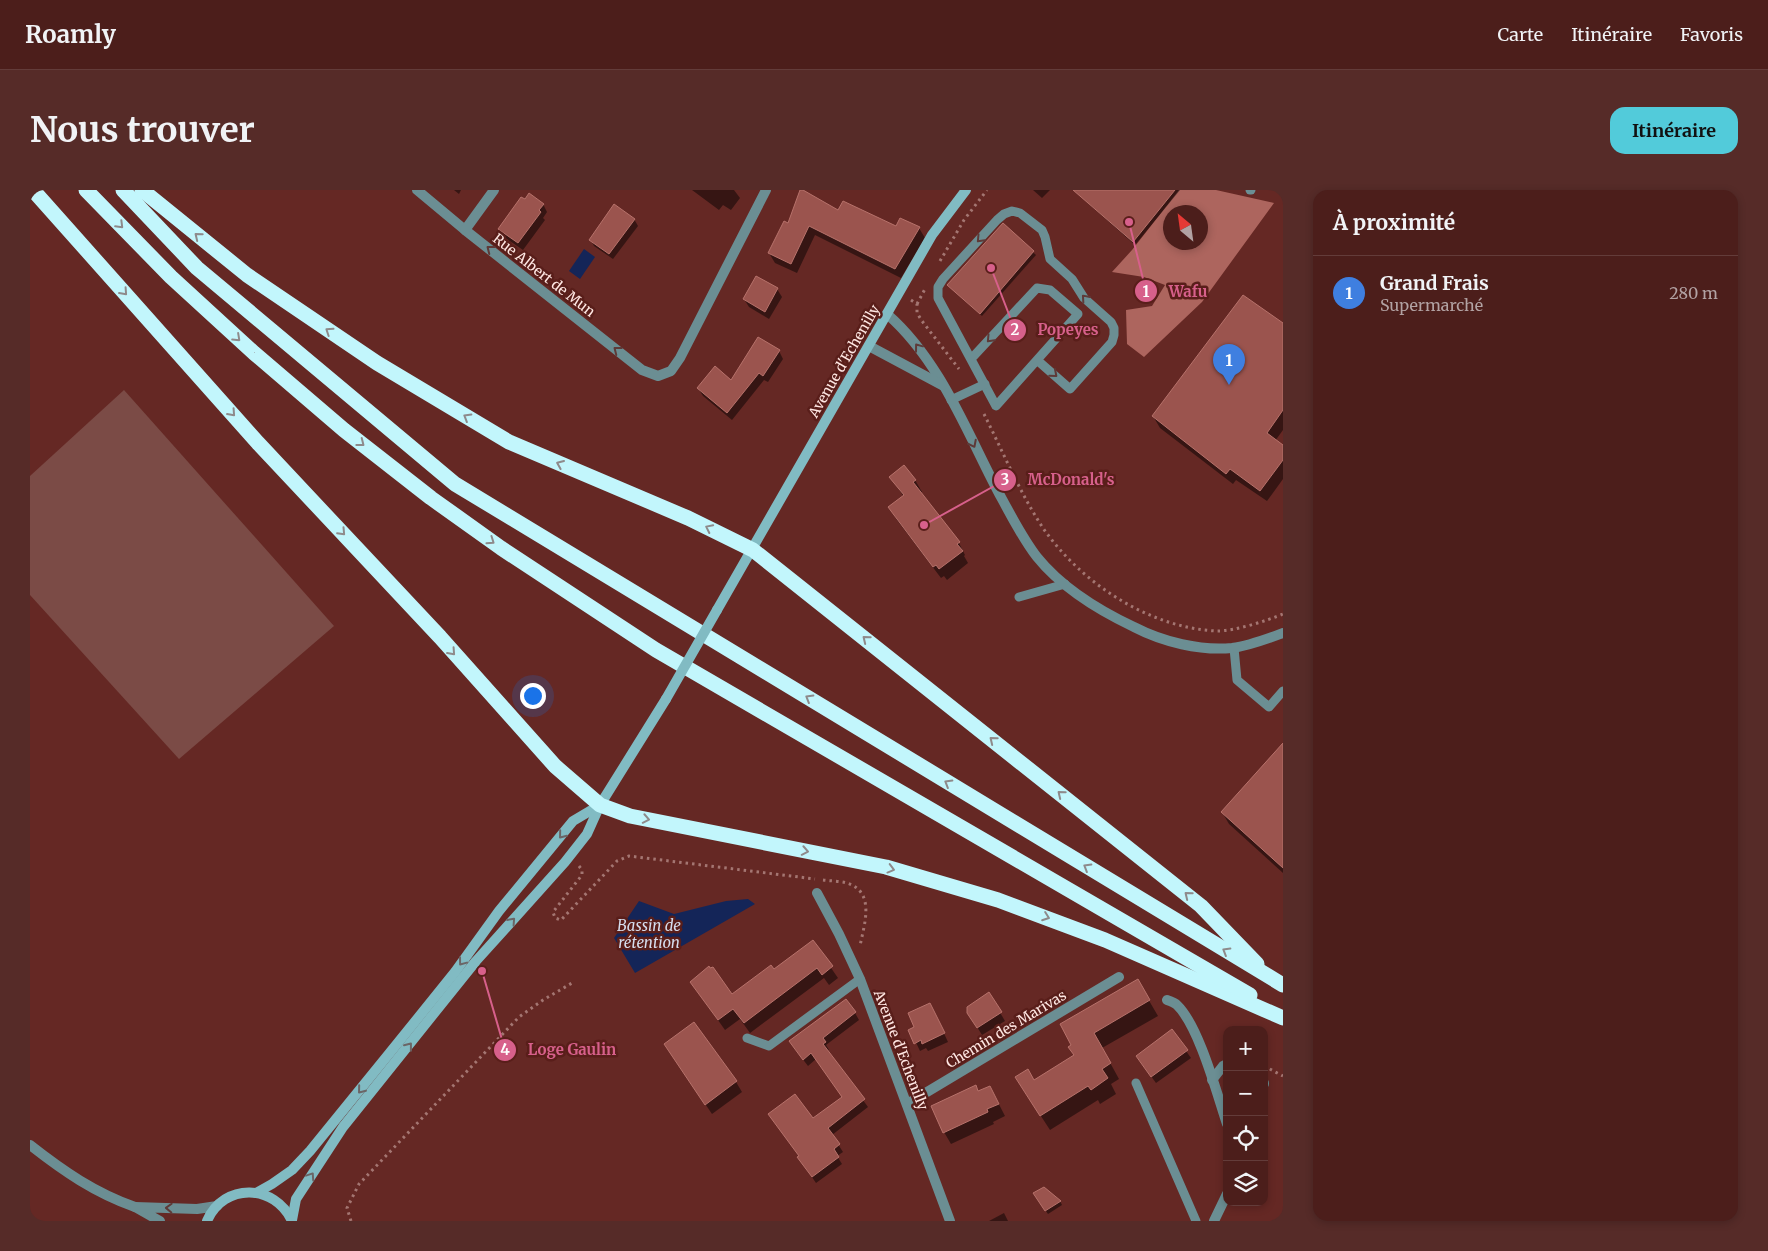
<!DOCTYPE html>
<html lang="fr">
<meta charset="utf-8">
<style>
:root{--surface:#4c1e1b;--page:#562b28;--text:#f1f3f6;--muted:#b2a2a3;--line:#633c3a;--accent:#52cbda}
body{margin:0;font-family:Merriweather,serif;background:var(--page);color:var(--text)}
.controls{position:absolute;right:15px;bottom:15px;display:grid;overflow:hidden;border-radius:10px;box-shadow:0 2px 8px #0003}
.controls button{width:45px;height:45px;display:grid;place-items:center;padding:0;border:0;border-bottom:1px solid var(--line);background:var(--surface);color:var(--text);font:25px sans-serif}
.compass{position:absolute;left:1133px;top:15px;width:45px;height:45px;border-radius:50%;background:var(--surface);box-shadow:0 2px 8px #0003;rotate:331deg}
.you{position:absolute;left:502px;top:505px;width:18px;height:18px;margin:-12px;border:4px solid #fff;border-radius:50%;background:#1a73e8;box-shadow:0 0 0 8px #1a73e833}
.badge{display:grid;place-items:center;width:32px;height:32px;border-radius:50%;background:var(--accent);color:#fff;font-size:16px;font-weight:700}
.pin{position:absolute;translate:-50% -41px;filter:drop-shadow(0 1px 2px #0008)}
.pin::after{content:'';position:absolute;top:26px;width:18px;height:15px;background:inherit;clip-path:polygon(0 0,100% 0,50% 100%)}
.list{margin:0;padding:0;list-style:none}
h2{display:flex;justify-content:space-between;align-items:center;height:65px;margin:0;padding:0 20px;font-size:21px}
h2 small{font-size:16px;font-weight:400;color:var(--muted)}
.list li{display:grid;grid-template-columns:32px 1fr auto;gap:15px;align-items:center;box-sizing:border-box;height:75px;padding:0 20px;border-top:1px solid var(--line)}
.list b{display:block;font-size:19px;white-space:nowrap}
.list p{margin:0;font-size:16px;white-space:nowrap;color:var(--muted)}
.list em{font-size:16px;font-style:normal;color:var(--muted)}
.icon{flex:none;width:28px;height:28px;fill:none;stroke:currentColor;stroke-width:2;stroke-linecap:round;stroke-linejoin:round}
.map{position:relative;flex:none;width:1253px;height:1031px;overflow:hidden;border-radius:15px}
header{display:flex;align-items:center;gap:30px;box-sizing:border-box;height:70px;padding:0 25px;background:var(--surface);border-bottom:1px solid var(--line)}
header strong{font-size:24px}
nav{display:flex;gap:28px;margin-inline-start:auto;font-size:18px}
.intro{display:flex;align-items:center;justify-content:space-between;box-sizing:border-box;height:120px;padding:0 30px}
h1{margin:0;font-size:35px}
.button{padding:12px 22px;border-radius:15px;background:var(--accent);color:#111;font-size:18px;font-weight:700}
main{display:flex;gap:30px;padding:0 30px}
aside{flex:1;background:var(--surface);border-radius:15px;box-shadow:0 2px 8px #0003}
.map>svg:first-child{display:block}
.green{fill:#7b4b46}
.forest{fill:#ad655e;fill-rule:evenodd}
.water{fill:#142558}
.shadow{fill:#0007}
.building{fill:#9b544e;stroke:#b7726b}
.lines{fill:none;stroke-linecap:round;stroke-linejoin:round}
.path{stroke:#a47672;stroke-width:3;stroke-dasharray:2.5 4;stroke-linecap:butt}
.lane{stroke:#6b8e93;stroke-width:9}
.street{stroke:#6b8e93;stroke-width:10}
.secondary{stroke:#81bbc3;stroke-width:10}
.highway{stroke:#c2f6fc;stroke-width:15}
.secondary-bridge{stroke:#81bbc3;stroke-width:10}
.oneway{stroke:#8e8a8b}
.oneway2{stroke:#5e3a38}
.oneway3{stroke:#6b6566}
.labels{text-anchor:middle;dominant-baseline:central;stroke-width:5;stroke-linejoin:round;paint-order:stroke}
.street-label{font-size:14px;fill:#ffe7e3;stroke:#591e1a}
.water-label{font-size:15px;font-style:italic;fill:#d5ddee;stroke:#591e1a}
.leader{fill:none;stroke:#d7608b;stroke-width:2}
.callout-dot{fill:#d7608b;stroke:#591e1a;stroke-width:2}
.mark-label{font-size:15px;text-anchor:middle;font-weight:bold;fill:#fff}
.callout-label{font-size:15px;text-anchor:middle;font-weight:bold;fill:#d7608b;stroke:#591e1a;stroke-width:5;stroke-linejoin:round;paint-order:stroke}
</style>
<header>
<strong>Roamly</strong>
<nav><a>Carte</a><a>Itinéraire</a><a>Favoris</a></nav>
</header>
<div class="intro"><h1>Nous trouver</h1><a class="button">Itinéraire</a></div>
<main>
<div class="map">
<svg width="1253" height="1031" viewBox="0 0 1253 1031">
<rect width="100%" height="100%" fill="#652824"/>
<path class="green" d="M94 200 304 436 149 569 0 405V286Z"/>
<path class="forest" d="M1149 0H1186L1244 13 1172 112 1114 167 1097 154 1096 120 1122 116 1135 95 1114 87 1082 82 1102 60ZM1140 22H1170V52H1140Z"/>
<g class="water">
<path d="M554 59 565 67 550 89 539 81Z"/>
<path d="M718 709 725 714 605 783 584 748 609 711 644 724 696 711Z"/>
</g>
<g class="shadow">
<path d="M424 0H431L429 4Z"/>
<path d="M662 0H704L710 8 701 20 693 15 689 20Z"/>
<path d="M1003 0H1020L1012 8Z"/>
<path d="M1065 0H1150L1105 55 1059 14 1057 11Z"/>
<path d="M513 14 517 22 513 28 515 30 493 60 474 47 470 39Z"/>
<path d="M809 21 866 38H889L895 48 871 88 785 45 767 83 745 73 739 63 758 34Z"/>
<path d="M604 29 608 36 583 69 564 56 561 50Z"/>
<path d="M973 35 1006 65 952 126 919 96Z"/>
<path d="M747 99 752 107 739 129 719 117 714 109Z"/>
<path d="M1213 107 1253 135V240L1245 251 1253 257V289L1237 311 1206 290 1203 294 1130 238 1123 226Z"/>
<path d="M749 161 753 169 738 192 734 190 702 230 673 206 668 198 701 192Z"/>
<path d="M861 287 885 290 892 302 890 304 929 353 935 365 934 366 938 373 917 390 914 386 911 388 867 330 860 318 874 307Z"/>
<path d="M1253 555V683L1199 634 1192 622Z"/>
<path d="M783 752 808 788 799 795 794 788 720 843 710 829 695 840 661 792 702 805 744 781Z"/>
<path d="M1107 790 1128 826 1072 858 1089 889 1081 894 1086 904 1070 914 1068 910 1020 940 996 903 1004 892 1045 866 1040 857Z"/>
<path d="M959 804 975 831 952 845 938 822Z"/>
<path d="M904 822 918 852 898 861 896 858 890 861 880 840Z"/>
<path d="M825 823 829 830 796 855 799 860 797 861 838 917 802 945 813 962 807 966 812 974 786 993 769 968 783 929 813 907 786 869 778 876 765 859Z"/>
<path d="M1142 841 1161 868 1126 893 1107 867Z"/>
<path d="M642 865 706 892 712 902 682 924Z"/>
<path d="M960 897 975 926 963 932 964 934 921 954 914 942 948 902Z"/>
<path d="M1004 1003 1030 1011 1032 1015 1018 1024Z"/>
<path d="M974 1023 978 1031H959Z"/>
</g>
<g class="building">
<path d="M770 0H773L808 20 813 11 866 36 870 28 890 37 865 79 779 36 761 74 738 63 754 31 758 33Z"/>
<path d="M1043 0H1145L1103 52Z"/>
<path d="M499 3 514 14 509 20 511 22 488 53 468 39 491 7 495 9Z"/>
<path d="M584 14 605 29 579 64 559 50Z"/>
<path d="M973 33 1004 61 950 124 917 95Z"/>
<path d="M726 86 748 98 735 122 713 109Z"/>
<path d="M1213 105 1253 133V220L1237 243 1253 255V270L1230 301 1200 279 1196 284 1122 226Z"/>
<path d="M728 147 750 160 733 186 729 183 697 223 667 198 685 176 701 190Z"/>
<path d="M874 275 886 290 883 292 930 352 927 354 933 361 909 379 906 375 903 377 858 317 874 305 859 287Z"/>
<path d="M1253 553V678L1191 622Z"/>
<path d="M783 750 803 776 792 785 787 778 714 833 703 819 688 830 660 792 679 776 680 778 683 777 702 804 741 775 744 779Z"/>
<path d="M1108 789 1120 810 1064 843 1081 873 1072 879 1078 888 1061 900 1058 896 1010 926 985 887 998 879 1004 890 1044 865 1038 857 1041 855 1030 834Z"/>
<path d="M959 802 972 822 947 838 937 823V817Z"/>
<path d="M816 809 826 822 793 848 796 852 793 854 835 909 798 938 810 954 804 959 809 967 782 987 767 967 769 966 738 924 765 904 783 928 812 907 781 863 773 870 759 851Z"/>
<path d="M900 813 915 843 892 854 891 850 884 854 878 840 884 837 878 823Z"/>
<path d="M664 832 707 891 675 915 634 854Z"/>
<path d="M1142 839 1158 860 1121 887 1106 866Z"/>
<path d="M946 895 948 901 960 896 969 914 957 919 958 922 913 943 901 916Z"/>
<path d="M1014 997 1031 1011 1015 1021 1003 1003Z"/>
</g>
<g class="lines">
<g class="path">
<path d="M910 71 934 30 957 0"/>
<path d="M881 110 887 114V123L892 131 929 179"/>
<path d="M887 114 895 99"/>
<path d="M954 224C973 262 990 303 1013 338 1051 393 1119 438 1187 441 1205 441 1236 431 1253 424"/>
<path d="M549 676 552 680V685L523 722 525 728 531 730 587 671 599 666 785 689"/>
<path d="M793 690C801 691 810 691 817 693 846 702 834 735 830 756"/>
<path d="M1234 876 1253 886"/>
<path d="M321 1031 317 1018 329 994 489 827 513 810 542 793"/>
</g>
<g class="lane">
<path d="M1220 0H1221"/>
<path d="M941 169 1007 98 1020 100 1048 124 966 216 908 108V97L913 89 967 30 974 24 982 21 990 23 1012 40 1015 47 1020 69 1042 89 1054 108 1081 132 1084 138V145L1082 152 1040 199 1007 170"/>
<path d="M921 210 955 194"/>
<path d="M989 407 1035 394"/>
<path d="M1204 458 1207 490 1239 517 1253 501"/>
<path d="M717 848 739 856 830 789"/>
<path d="M1106 893 1166 1031"/>
</g>
<g class="street">
<path d="M387 0 435 40 612 180 628 186 641 181 650 168 736 0"/>
<path d="M435 40 464 0"/>
<path d="M857 124C912 172 938 246 972 309 983 329 993 349 1007 367 1032 398 1068 420 1104 437 1133 452 1170 461 1202 458 1219 456 1237 449 1253 443"/>
<path d="M839 156 912 195"/>
<path d="M787 703 809 744 830 789 920 1031"/>
<path d="M1137 810C1140 811 1145 813 1147 815 1169 836 1187 904 1197 934"/>
<path d="M1182 890 1193 876 1197 874"/>
<path d="M1234 893V894"/>
<path d="M877 914 1089 787"/>
<path d="M0 955C33 981 65 1003 105 1017"/>
<path d="M130 1031 105 1017 167 1019 187 1016"/>
<path d="M1184 1031 1197 1004"/>
</g>
<g class="secondary">
<path d="M687 420 902 45 936 0"/>
<path d="M226 1003 242 994 262 980 280 961 358 865 425 782 469 721 543 631 570 615"/>
<path d="M262 1030 266 1009 313 937 446 771 535 672 557 644 570 615 636 509"/>
<path d="M177 1031C194 992 245 994 262 1031"/>
</g>
<g class="highway">
<path d="M3 0 228 253 410 447 525 576 570 615 600 626 856 677 968 710 1075 750 1253 828"/>
<path d="M56 0 141 87 224 163 314 240 401 308 471 358 626 460 1220 805"/>
<path d="M93 0 167 78 425 294 1253 795"/>
<path d="M112 0 217 85 347 173 479 252 658 328 723 360 1171 716 1227 774"/>
</g>
<path class="secondary-bridge" d="M636 509 687 420"/>
</g>
<defs><path id="oneway-chevron" d="M-2-3.5L2.5 0L-2 3.5" fill="none" stroke-width="1.6" stroke-linecap="round" stroke-linejoin="round" transform="scale(1.25)"/></defs>
<g class="oneway">
<use href="#oneway-chevron" transform="translate(90 35) rotate(45)"/>
<use href="#oneway-chevron" transform="translate(168 46) rotate(-141)"/>
<use href="#oneway-chevron" transform="translate(94 102) rotate(48)"/>
<use href="#oneway-chevron" transform="translate(299 141) rotate(-146)"/>
<use href="#oneway-chevron" transform="translate(207 148) rotate(43)"/>
<use href="#oneway-chevron" transform="translate(202 223) rotate(48)"/>
<use href="#oneway-chevron" transform="translate(437 227) rotate(-149)"/>
<use href="#oneway-chevron" transform="translate(331 253) rotate(38)"/>
<use href="#oneway-chevron" transform="translate(530 274) rotate(-157)"/>
<use href="#oneway-chevron" transform="translate(679 338) rotate(-154)"/>
<use href="#oneway-chevron" transform="translate(312 342) rotate(47)"/>
<use href="#oneway-chevron" transform="translate(461 351) rotate(35)"/>
<use href="#oneway-chevron" transform="translate(836 449) rotate(-141)"/>
<use href="#oneway-chevron" transform="translate(422 462) rotate(48)"/>
<use href="#oneway-chevron" transform="translate(779 508) rotate(-149)"/>
<use href="#oneway-chevron" transform="translate(963 550) rotate(-141)"/>
<use href="#oneway-chevron" transform="translate(918 593) rotate(-149)"/>
<use href="#oneway-chevron" transform="translate(1031 604) rotate(-141)"/>
<use href="#oneway-chevron" transform="translate(616 629) rotate(11)"/>
<use href="#oneway-chevron" transform="translate(775 661) rotate(11)"/>
<use href="#oneway-chevron" transform="translate(1057 677) rotate(-149)"/>
<use href="#oneway-chevron" transform="translate(861 679) rotate(15)"/>
<use href="#oneway-chevron" transform="translate(1158 705) rotate(-141)"/>
<use href="#oneway-chevron" transform="translate(1016 727) rotate(20)"/>
<use href="#oneway-chevron" transform="translate(1196 761) rotate(-149)"/>
</g>
<g class="oneway2">
<use href="#oneway-chevron" transform="translate(950 49) rotate(133)"/>
<use href="#oneway-chevron" transform="translate(460 59) rotate(-142)"/>
<use href="#oneway-chevron" transform="translate(1055 108) rotate(-131)"/>
<use href="#oneway-chevron" transform="translate(960 149) rotate(133)"/>
<use href="#oneway-chevron" transform="translate(888 157) rotate(-127)"/>
<use href="#oneway-chevron" transform="translate(587 160) rotate(-142)"/>
<use href="#oneway-chevron" transform="translate(1024 184) rotate(41)"/>
<use href="#oneway-chevron" transform="translate(943 254) rotate(63)"/>
<use href="#oneway-chevron" transform="translate(139 1018) rotate(-178)"/>
</g>
<g class="oneway3">
<use href="#oneway-chevron" transform="translate(532 645) rotate(129)"/>
<use href="#oneway-chevron" transform="translate(482 731) rotate(-48)"/>
<use href="#oneway-chevron" transform="translate(432 772) rotate(127)"/>
<use href="#oneway-chevron" transform="translate(379 856) rotate(-52)"/>
<use href="#oneway-chevron" transform="translate(331 900) rotate(129)"/>
<use href="#oneway-chevron" transform="translate(281 986) rotate(-56)"/>
</g>
<g class="labels">
<g class="street-label">
<text transform="translate(514 85) rotate(38)">Rue Albert de Mun</text>
<text transform="translate(814 171) rotate(-60)">Avenue d'Echenilly</text>
<text transform="translate(976 839) rotate(-31)">Chemin des Marivas</text>
<text transform="translate(871 860) rotate(69)">Avenue d'Echenilly</text>
</g>
<g class="water-label">
<text x="619" y="735">Bassin de<tspan x="619" dy="17">rétention</tspan></text>
</g>
</g>
<path class="leader" d="M1099 32L1116 101M961 78L985 140M894 335L975 290M452 781L475 860"/>
<g class="callout-dot">
<circle cx="1099" cy="32" r="5"/>
<circle cx="961" cy="78" r="5"/>
<circle cx="894" cy="335" r="5"/>
<circle cx="452" cy="781" r="5"/>
<circle cx="1116" cy="101" r="12"/>
<circle cx="985" cy="140" r="12"/>
<circle cx="975" cy="290" r="12"/>
<circle cx="475" cy="860" r="12"/>
</g>
<g class="mark-label">
<text x="1116" y="107">1</text>
<text x="985" y="145">2</text>
<text x="975" y="295">3</text>
<text x="475" y="865">4</text>
</g>
<g class="callout-label">
<text x="1158" y="107">Wafu</text>
<text x="1038" y="145">Popeyes</text>
<text x="1041" y="295">McDonald's</text>
<text x="542" y="865">Loge Gaulin</text>
</g>
</svg>
<div class="controls">
<button>+</button>
<button>−</button>
<button><svg class="icon" aria-label="locate" viewBox="0 0 24 24"><circle cx="12" cy="12" r="6"/><path d="M12 2v4M12 18v4M2 12h4M18 12h4"/></svg></button>
<button><svg class="icon" aria-label="layers" viewBox="0 0 24 24"><path d="M12 4l9 5-9 5-9-5zM3 14l9 5 9-5"/></svg></button>
</div>
<svg class="compass" viewBox="-18 -18 36 36"><path d="M0-13l5 13h-10z" fill="#e53935"/><path d="M0 13l5-13h-10z" fill="#b2a2a3"/></svg>
<div class="you"></div>
<div class="pin badge" style="left:1199px;top:195px;background:#3f7fe0">1</div>
</div>
<aside>
<h2>À proximité<small></small></h2>
<ul class="list">
<li><span class="badge" style="background:#3f7fe0">1</span><div><b>Grand Frais</b><p>Supermarché</p></div><em>280 m</em></li>
</ul>
</aside>
</main>
